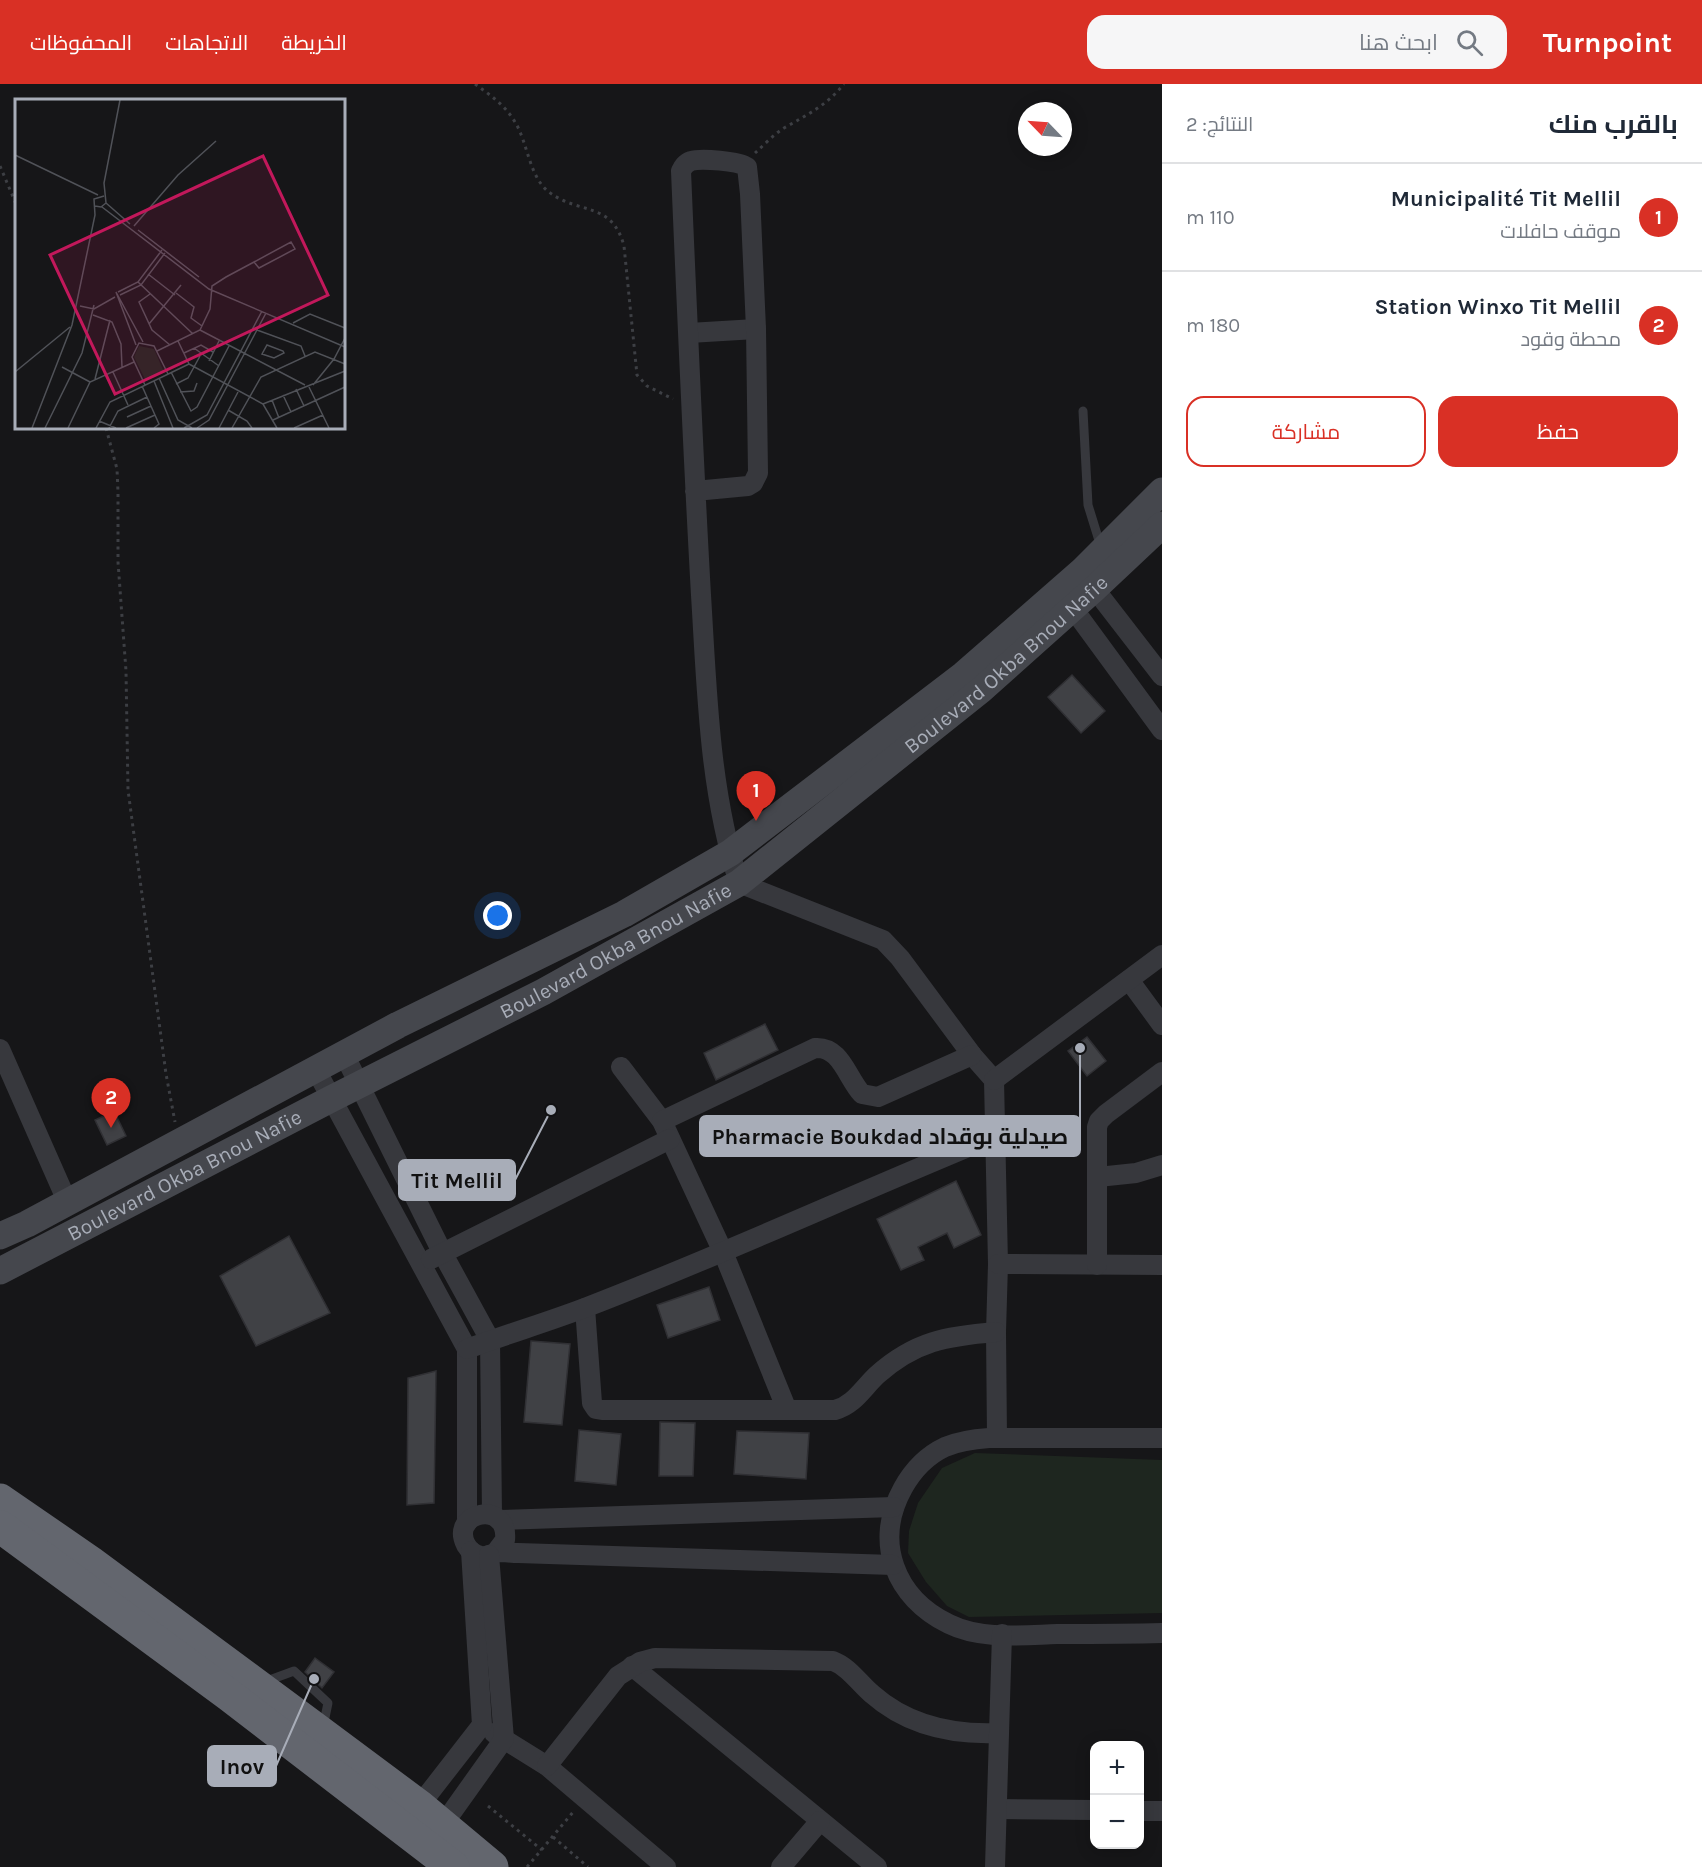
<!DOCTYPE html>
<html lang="ar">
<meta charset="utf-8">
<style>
:root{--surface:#fff;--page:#f6f6f7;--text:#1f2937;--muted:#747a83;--line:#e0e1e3;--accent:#d93025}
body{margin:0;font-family:Karla,Cairo,sans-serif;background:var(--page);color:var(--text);direction:rtl}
.controls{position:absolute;right:18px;bottom:18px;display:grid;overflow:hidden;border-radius:12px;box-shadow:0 3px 15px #0003}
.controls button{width:54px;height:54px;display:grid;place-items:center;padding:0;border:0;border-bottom:2px solid var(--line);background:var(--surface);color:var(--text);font:30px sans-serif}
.compass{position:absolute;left:1018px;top:18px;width:54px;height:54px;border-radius:50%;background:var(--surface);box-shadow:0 3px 15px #0003;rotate:295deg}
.you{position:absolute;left:498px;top:832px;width:21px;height:21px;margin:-15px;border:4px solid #fff;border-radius:50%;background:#1a73e8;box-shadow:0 0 0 9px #1a73e833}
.badge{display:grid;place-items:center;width:39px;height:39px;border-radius:50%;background:var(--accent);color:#fff;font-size:20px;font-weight:700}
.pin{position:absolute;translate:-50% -50px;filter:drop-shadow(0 2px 3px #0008)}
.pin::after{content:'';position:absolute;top:32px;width:21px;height:18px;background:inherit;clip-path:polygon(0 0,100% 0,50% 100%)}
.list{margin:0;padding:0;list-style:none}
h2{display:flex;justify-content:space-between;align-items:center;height:78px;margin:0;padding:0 24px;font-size:26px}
h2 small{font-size:20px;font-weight:400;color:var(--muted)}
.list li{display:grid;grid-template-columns:39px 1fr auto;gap:18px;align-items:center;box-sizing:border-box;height:108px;padding:0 24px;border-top:2px solid var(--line)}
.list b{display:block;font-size:22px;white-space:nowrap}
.list p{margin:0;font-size:20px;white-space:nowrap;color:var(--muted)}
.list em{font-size:20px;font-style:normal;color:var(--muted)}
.actions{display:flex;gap:12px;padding:18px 24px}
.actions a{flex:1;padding:14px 0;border:2px solid var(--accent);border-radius:18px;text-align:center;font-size:21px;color:var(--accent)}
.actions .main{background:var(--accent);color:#fff}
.icon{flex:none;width:33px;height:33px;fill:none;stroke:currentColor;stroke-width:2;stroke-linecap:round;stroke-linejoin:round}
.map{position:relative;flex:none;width:1162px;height:1783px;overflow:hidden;direction:ltr}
header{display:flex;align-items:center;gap:36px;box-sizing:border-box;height:84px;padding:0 30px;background:var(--accent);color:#fff}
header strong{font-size:28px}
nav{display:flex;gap:33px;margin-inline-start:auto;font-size:21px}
.search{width:420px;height:54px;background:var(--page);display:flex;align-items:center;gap:15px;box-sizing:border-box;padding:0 21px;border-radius:18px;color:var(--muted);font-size:22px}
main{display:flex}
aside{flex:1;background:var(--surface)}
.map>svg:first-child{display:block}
.green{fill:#1e261f}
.building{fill:#404145;stroke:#303034;stroke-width:1.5}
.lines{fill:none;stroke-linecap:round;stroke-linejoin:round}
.path{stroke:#3d3f44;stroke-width:3;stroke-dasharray:3 4.5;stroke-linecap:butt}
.lane{stroke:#37383d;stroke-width:9}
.street{stroke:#37383d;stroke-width:20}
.secondary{stroke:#45474d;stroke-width:27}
.highway{stroke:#63666e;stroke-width:33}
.labels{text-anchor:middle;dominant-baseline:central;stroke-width:6;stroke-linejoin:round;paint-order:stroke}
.street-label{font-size:21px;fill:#a8adb8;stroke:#111113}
.inset-road{fill:none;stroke:#505258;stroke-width:1.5}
.view{fill:#c2185b;fill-opacity:0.15;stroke:#c2185b;stroke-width:3}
.inset-edge{fill:none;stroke:#a8adb8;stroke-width:3}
.leader{fill:none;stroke:#a8adb8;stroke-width:2}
.callout-dot{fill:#a8adb8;stroke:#111113;stroke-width:2}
.callout{fill:#a8adb8;stroke:#a8adb8;stroke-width:2}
.callout-label{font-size:22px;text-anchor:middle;font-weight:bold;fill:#111}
</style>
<header>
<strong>Turnpoint</strong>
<div class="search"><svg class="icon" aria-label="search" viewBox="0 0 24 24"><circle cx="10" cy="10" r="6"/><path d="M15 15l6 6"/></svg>ابحث هنا</div>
<nav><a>الخريطة</a><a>الاتجاهات</a><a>المحفوظات</a></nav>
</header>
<main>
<aside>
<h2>بالقرب منك<small>النتائج: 2</small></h2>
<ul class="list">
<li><span class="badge">1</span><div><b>Municipalité Tit Mellil</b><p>موقف حافلات</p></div><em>110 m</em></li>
<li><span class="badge">2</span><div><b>Station Winxo Tit Mellil</b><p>محطة وقود</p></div><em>180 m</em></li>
</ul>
<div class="actions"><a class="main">حفظ</a><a>مشاركة</a></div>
</aside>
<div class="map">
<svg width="1162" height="1783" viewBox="0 0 1162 1783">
<rect width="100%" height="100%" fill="#161618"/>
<path class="green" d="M975 1369 1162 1376V1529L969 1533 947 1522 926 1498 908 1469 909 1447 918 1419 942 1384Z"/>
<g class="building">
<path d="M1072 591 1105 627 1081 649 1048 613Z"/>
<path d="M765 940 778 966 716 996 704 969Z"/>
<path d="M1087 953 1106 977 1087 992 1068 967Z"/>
<path d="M114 1027 126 1052 107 1061 95 1036Z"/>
<path d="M956 1097 981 1151 954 1164 947 1149 918 1163 924 1176 901 1186 877 1135Z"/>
<path d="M289 1152 330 1229 256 1262 220 1192Z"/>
<path d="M709 1203 720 1236 668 1254 657 1221Z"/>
<path d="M531 1257 570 1260 562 1341 524 1338Z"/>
<path d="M436 1287 434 1419 407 1421 408 1294Z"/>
<path d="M660 1338 695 1339 693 1392H659Z"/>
<path d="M579 1346 621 1350 616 1401 575 1397Z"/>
<path d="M737 1347 809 1349 806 1395 734 1390Z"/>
<path d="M315 1574 334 1588 322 1604 305 1588Z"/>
</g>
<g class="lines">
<g class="path">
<path d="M475 0C490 11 505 21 515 38 528 59 529 93 549 108 579 131 612 117 624 162L637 291 647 302 673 315"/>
<path d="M755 69C764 61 774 50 784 44 807 31 827 21 844 0"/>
<path d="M0 82 16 120"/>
<path d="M106 344 117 385 118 408V478L126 587 128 706 166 990 175 1038"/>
<path d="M488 1722 542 1766"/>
<path d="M553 1753 588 1783"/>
<path d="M527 1783 574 1727"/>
</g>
<g class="lane">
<path d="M1083 327 1088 421 1101 463"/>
<path d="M264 1598 294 1587 328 1619 323 1643"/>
</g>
<g class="street">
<path d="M689 249 756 245"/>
<path d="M695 407 748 402 753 399 758 389 756 245 750 110 747 83C739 77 701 74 691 77 685 79 683 83 681 87 687 229 693 370 701 511 707 607 709 706 739 799L883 856 900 874 972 971 994 996 998 1180 996 1248 997 1354"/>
<path d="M1087 495 1162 592"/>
<path d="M1066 515 1162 646"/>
<path d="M1129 896 1162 941"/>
<path d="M0 965 67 1117"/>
<path d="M344 970 443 1170 490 1256 492 1431"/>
<path d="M621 983 662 1037 723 1168 787 1326"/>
<path d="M315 984 467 1265V1439"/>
<path d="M994 996 1162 871"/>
<path d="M662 1037 815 964C841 962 847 994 862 1010L878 1013 972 971"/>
<path d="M1098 1093 1136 1089 1162 1081"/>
<path d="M431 1175 670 1055"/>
<path d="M998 1180 1162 1181"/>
<path d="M1097 1181V1043L1099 1037 1106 1030 1162 988"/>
<path d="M585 1224 592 1319 596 1325 602 1326H835C854 1321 863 1304 877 1291 915 1257 947 1252 996 1248"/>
<path d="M467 1265C507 1250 548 1238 587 1223 725 1170 858 1108 995 1052"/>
<path d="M1162 1354H989C974 1355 959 1357 945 1363 926 1372 913 1386 903 1404 873 1458 895 1514 949 1540 981 1556 1023 1551 1057 1550 1092 1550 1127 1550 1162 1549"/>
<path d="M499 1436 894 1423"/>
<path d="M496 1468 505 1456C509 1415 449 1428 466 1461 469 1466 474 1471 481 1472 488 1473 493 1469 499 1468 505 1468 512 1469 518 1469L893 1481"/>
<path d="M632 1582 877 1783"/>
<path d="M494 1649 547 1682 666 1783"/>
<path d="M547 1682 618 1592 640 1578 655 1574 833 1577C849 1583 859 1599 872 1610 907 1641 953 1651 999 1649"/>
<path d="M419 1722 482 1641 471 1467"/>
<path d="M998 1725 1094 1726"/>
<path d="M1140 1727H1162"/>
<path d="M442 1742 504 1655 489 1471"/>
<path d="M781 1783 820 1737"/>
<path d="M995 1783 1002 1550"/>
</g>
<g class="secondary">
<path d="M0 1152 27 1140 398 941 624 830 730 769 963 591 1082 487 1162 407"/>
<path id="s1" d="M0 1187 331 1015 543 908 739 799 981 606 1094 505 1162 441"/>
</g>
<g class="highway">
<path d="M0 1416 90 1478 321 1649 419 1722 492 1783"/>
<path d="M1 1443 229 1611 453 1783"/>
</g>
</g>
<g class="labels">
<g class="street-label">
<text stroke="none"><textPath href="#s1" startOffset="1180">Boulevard Okba Bnou Nafie</textPath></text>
<text stroke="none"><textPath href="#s1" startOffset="694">Boulevard Okba Bnou Nafie</textPath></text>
<text stroke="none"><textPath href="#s1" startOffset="208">Boulevard Okba Bnou Nafie</textPath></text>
</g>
</g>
<g transform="translate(15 15)">
<rect width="330" height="330" fill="#161618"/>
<path d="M124 247 139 250 149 273 131 282 119 258Z" fill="#1e261f"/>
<path class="inset-road" d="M0 56 83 96M91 104 115 125M80 107 86 108 91 104 89 84 105 1M87 108 194 190 330 248M119 127 163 76 201 42M123 131 184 178M133 175 160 196M123 183 178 235M103 193 123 183 147 151M161 194 179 208 176 219 187 227M135 195 124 203 137 231 155 246M105 196 126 186 150 154M65 207 79 210 100 198M78 216 97 223 106 245 107 268M278 224 295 215 330 229M134 225 166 186M185 231 290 286M242 231 286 247 290 257M163 242 174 265M121 246 101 193 128 243M252 246 268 252 269 254 259 259 247 255ZM179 249 204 267M142 252 185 231 195 210 197 187 211 178 239 163 276 143 280 150 244 169 239 163M169 254 186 246 198 253M194 262 204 242M174 265 248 305 262 329M47 268 75 283M0 273 55 228M98 273 113 306M156 273 176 312 182 308 214 247M144 279 163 321 177 329M80 280 95 221M139 282 158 329M161 285 173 279 185 257M130 286 117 258 124 244 139 247 153 275M298 286 319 260 330 239M127 287 144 325 139 329M294 288 314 329M281 290 289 307M165 293 179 292 182 284M268 296 276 313M257 301 264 319M248 305 330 272M213 311 232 322 237 329M112 318 136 307M258 321 330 288M84 322 101 329M17 329 57 226 80 116 79 100 89 97M30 329 67 254 79 206M53 329 75 283 119 263M81 329 95 303 174 265M94 329 103 312 132 298M111 329 140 316M169 329 192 316 247 212M182 329 194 321 251 214M204 329 223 293M217 329 246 278 300 253 330 265M279 329 308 316"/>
<path class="view" d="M248 57 313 196 100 295 35 156Z"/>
<rect width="330" height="330" class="inset-edge"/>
</g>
<path class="leader" d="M1080 964L1080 1052M551 1026L515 1096M314 1595L276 1682"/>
<g class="callout-dot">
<circle cx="1080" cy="964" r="6"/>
<circle cx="551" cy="1026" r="6"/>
<circle cx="314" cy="1595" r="6"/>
</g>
<g class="callout">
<rect x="700" y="1032" width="380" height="40" rx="6"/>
<rect x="399" y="1076" width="116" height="40" rx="6"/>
<rect x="208" y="1662" width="68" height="40" rx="6"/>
</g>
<g class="callout-label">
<text x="890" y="1060">Pharmacie Boukdad صيدلية بوقداد</text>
<text x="457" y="1104">Tit Mellil</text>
<text x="242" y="1690">Inov</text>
</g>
</svg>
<div class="controls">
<button>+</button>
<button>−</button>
</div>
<svg class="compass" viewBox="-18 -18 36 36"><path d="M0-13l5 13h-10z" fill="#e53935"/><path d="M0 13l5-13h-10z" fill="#747a83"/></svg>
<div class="you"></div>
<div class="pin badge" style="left:756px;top:737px">1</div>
<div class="pin badge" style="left:111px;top:1044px">2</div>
</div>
</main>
